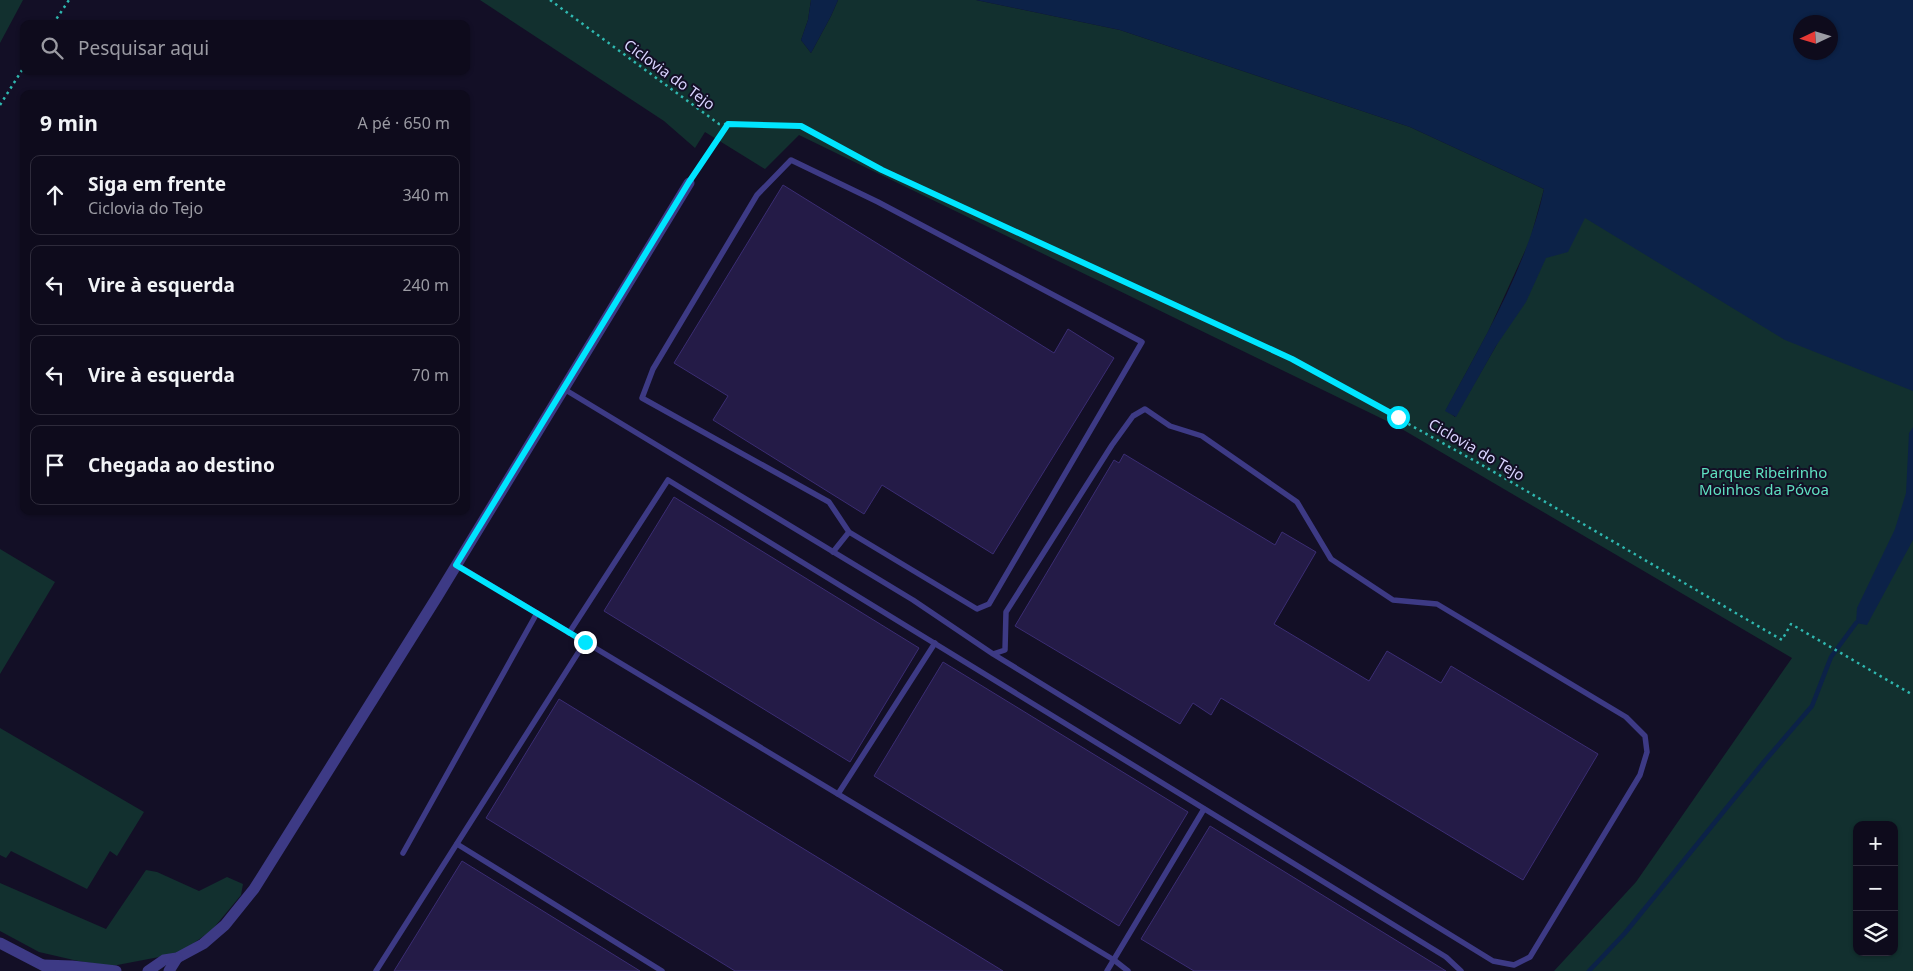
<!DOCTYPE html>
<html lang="pt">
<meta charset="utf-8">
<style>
:root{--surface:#0e0b1c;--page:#171425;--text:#f1f3f6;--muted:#9b9ba3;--line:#2e2b3b}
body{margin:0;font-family:"Noto Sans",sans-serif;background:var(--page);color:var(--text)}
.controls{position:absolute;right:15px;bottom:15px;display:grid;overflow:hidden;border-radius:10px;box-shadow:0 1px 4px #0004}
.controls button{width:45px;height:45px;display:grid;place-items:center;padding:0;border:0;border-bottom:1px solid var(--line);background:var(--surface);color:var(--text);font:25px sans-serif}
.compass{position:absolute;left:1793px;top:15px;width:45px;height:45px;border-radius:50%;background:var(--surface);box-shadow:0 1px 4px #0004;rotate:266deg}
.stop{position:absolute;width:15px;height:15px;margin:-11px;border:4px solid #00e5ff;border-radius:50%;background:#fff}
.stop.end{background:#00e5ff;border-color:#fff;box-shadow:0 1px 5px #0008}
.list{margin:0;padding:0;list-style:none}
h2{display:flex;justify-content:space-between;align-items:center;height:65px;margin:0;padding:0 20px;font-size:21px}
h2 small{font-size:16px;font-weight:400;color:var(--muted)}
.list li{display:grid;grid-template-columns:32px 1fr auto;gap:15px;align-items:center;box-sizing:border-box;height:80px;margin:0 10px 10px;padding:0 10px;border:1px solid var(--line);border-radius:10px}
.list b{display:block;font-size:19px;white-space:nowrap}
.list p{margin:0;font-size:16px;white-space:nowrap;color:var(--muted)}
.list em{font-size:16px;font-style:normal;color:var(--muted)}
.icon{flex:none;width:28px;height:28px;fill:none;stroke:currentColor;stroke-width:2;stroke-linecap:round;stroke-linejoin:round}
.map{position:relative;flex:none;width:1913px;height:971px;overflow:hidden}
.search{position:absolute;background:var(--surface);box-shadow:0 1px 4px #0004;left:20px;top:20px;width:450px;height:55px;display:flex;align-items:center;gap:12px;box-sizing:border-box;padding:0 18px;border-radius:10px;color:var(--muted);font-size:19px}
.panel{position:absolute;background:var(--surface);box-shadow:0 1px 4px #0004;left:20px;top:90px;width:450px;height:425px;border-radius:10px}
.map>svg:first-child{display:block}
.green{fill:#12302f;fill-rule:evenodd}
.water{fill:#0c2248;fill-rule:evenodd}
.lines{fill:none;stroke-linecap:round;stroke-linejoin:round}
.stream{stroke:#0c2248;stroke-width:4.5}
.building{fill:#241b47;stroke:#3b2d73}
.path{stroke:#2fb8b0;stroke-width:2.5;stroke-dasharray:2.5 4;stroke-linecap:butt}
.lane{stroke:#3d3a85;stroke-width:5.5}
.street{stroke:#3d3a85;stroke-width:11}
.route{stroke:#00e5ff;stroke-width:6}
.labels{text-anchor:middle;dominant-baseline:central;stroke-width:4;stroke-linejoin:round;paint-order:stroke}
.street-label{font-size:15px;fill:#d9d4ff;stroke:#130f26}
.park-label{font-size:15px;fill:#5fe0c0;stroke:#130f26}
</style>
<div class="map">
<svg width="1913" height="971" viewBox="0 0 1913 971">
<rect width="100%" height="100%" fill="#130f26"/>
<g class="green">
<path d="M0 0H23L0 43Z"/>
<path d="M480 0H811L808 20 801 40 811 53 831 16 838 0H976L1120 30 1410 127 1544 189 1530 240 1488 332 1446 410 1455 417 1496 346 1564 195 1913 303V971H1554L1636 882 1792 658 1395 425 799 135 765 169 705 132 695 148 664 121ZM1857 825H1894V952H1857Z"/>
<path d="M0 549 55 582 0 674Z"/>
<path d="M0 728 144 812 117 856 110 851 87 889 11 851 6 858 0 855Z"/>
<path d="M146 870 157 872 199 891 227 877 243 884 241 895 212 930 180 953 112 966 78 961 39 952 0 931V883L106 929Z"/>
</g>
<g class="water">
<path d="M811 0H838L831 16 811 53 801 40 808 20Z"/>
<path d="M976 0H1913V391L1785 340 1585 218 1568 252 1546 258 1526 302 1496 346 1456 417 1445 411C1483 341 1527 267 1544 189L1410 127 1120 30ZM1830 22V52H1800V22Z"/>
<path d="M1913 427V540L1867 625 1856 623 1857 608 1895 529 1906 493 1909 433Z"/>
</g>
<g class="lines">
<path class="stream" d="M1589 971 1625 933 1763 763 1812 706 1831 657 1856 623"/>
</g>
<g class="building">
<path d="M783 185 1054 353 1068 329 1114 358 993 554 882 485 864 514 713 420 728 396 674 363Z"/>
<path d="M1124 454 1275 545 1282 532 1316 552 1274 624 1369 681 1387 651 1441 683 1451 666 1598 754 1523 880 1221 698 1211 715 1193 703 1180 724 1015 626 1114 460 1119 463Z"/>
<path d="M674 497 919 648 850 762 604 611Z"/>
<path d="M943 662 1188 812 1119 926 874 776Z"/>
<path d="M559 699 1003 971H735L486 818Z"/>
<path d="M1210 826 1446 971H1194L1141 939Z"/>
<path d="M462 861 640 971H394Z"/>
</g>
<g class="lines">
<g class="path">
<path d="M550 0 719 124 801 126 882 170 1292 359 1482 465 1782 640 1791 624 1913 695"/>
<path d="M53 24 69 0"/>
<path d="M0 105 24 67"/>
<path d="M695 173 729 125"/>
</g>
<g class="lane">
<path d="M564 389 913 600 993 654 1493 961 1514 965 1530 957 1640 775 1647 752 1645 736 1626 717 1437 604 1393 600 1331 559 1297 502 1202 436 1170 426 1145 409 1133 416 1112 445 1006 612 1005 650 993 654"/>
<path d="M833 552 849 532 977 609 989 604 1142 342 878 202 791 160 757 195 653 369 642 398 829 502 849 532"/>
<path d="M457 565 1114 960 1128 971"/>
<path d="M569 633 668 480 1446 957 1461 971"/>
<path d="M838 794 935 643"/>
<path d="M457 844 662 971"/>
<path d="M403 853 537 613"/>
<path d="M376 971 585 642"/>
<path d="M1107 971 1204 809"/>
</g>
<g class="street">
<path d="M0 943 50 969"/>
<path d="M43 965 72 966 116 971"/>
<path d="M148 971 164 960 177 958 203 944 225 925 254 889 437 597 689 183"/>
<path d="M169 971 177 958"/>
</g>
</g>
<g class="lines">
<path class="route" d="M585 642 456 565 689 182 728 124 801 126 882 170 1292 359 1398 417"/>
</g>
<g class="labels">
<g class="street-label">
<text transform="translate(670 74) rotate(36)">Ciclovia do Tejo</text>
<text transform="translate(1477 449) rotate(30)">Ciclovia do Tejo</text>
</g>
<g class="park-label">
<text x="1764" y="472">Parque Ribeirinho<tspan x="1764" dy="17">Moinhos da Póvoa</tspan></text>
</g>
</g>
</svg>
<div class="controls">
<button>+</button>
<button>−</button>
<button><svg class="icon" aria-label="layers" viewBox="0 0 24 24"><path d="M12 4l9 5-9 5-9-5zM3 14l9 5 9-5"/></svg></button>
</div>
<svg class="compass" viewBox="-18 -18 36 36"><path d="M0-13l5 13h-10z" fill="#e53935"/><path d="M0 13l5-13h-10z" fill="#9b9ba3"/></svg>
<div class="stop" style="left:1398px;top:417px"></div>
<div class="stop end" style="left:585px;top:642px"></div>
<div class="search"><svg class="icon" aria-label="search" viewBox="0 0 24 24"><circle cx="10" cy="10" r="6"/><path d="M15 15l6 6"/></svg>Pesquisar aqui</div>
<section class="panel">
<h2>9 min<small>A pé · 650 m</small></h2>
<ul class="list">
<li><svg class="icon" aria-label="ahead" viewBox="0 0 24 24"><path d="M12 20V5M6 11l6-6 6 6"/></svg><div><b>Siga em frente</b><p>Ciclovia do Tejo</p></div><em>340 m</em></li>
<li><svg class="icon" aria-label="left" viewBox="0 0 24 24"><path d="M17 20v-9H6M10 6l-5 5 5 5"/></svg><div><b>Vire à esquerda</b></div><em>240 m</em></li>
<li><svg class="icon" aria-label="left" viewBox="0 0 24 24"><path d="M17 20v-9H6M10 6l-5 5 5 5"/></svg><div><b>Vire à esquerda</b></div><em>70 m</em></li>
<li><svg class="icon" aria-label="arrive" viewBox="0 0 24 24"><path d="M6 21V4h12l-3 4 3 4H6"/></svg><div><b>Chegada ao destino</b></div></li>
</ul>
</section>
</div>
